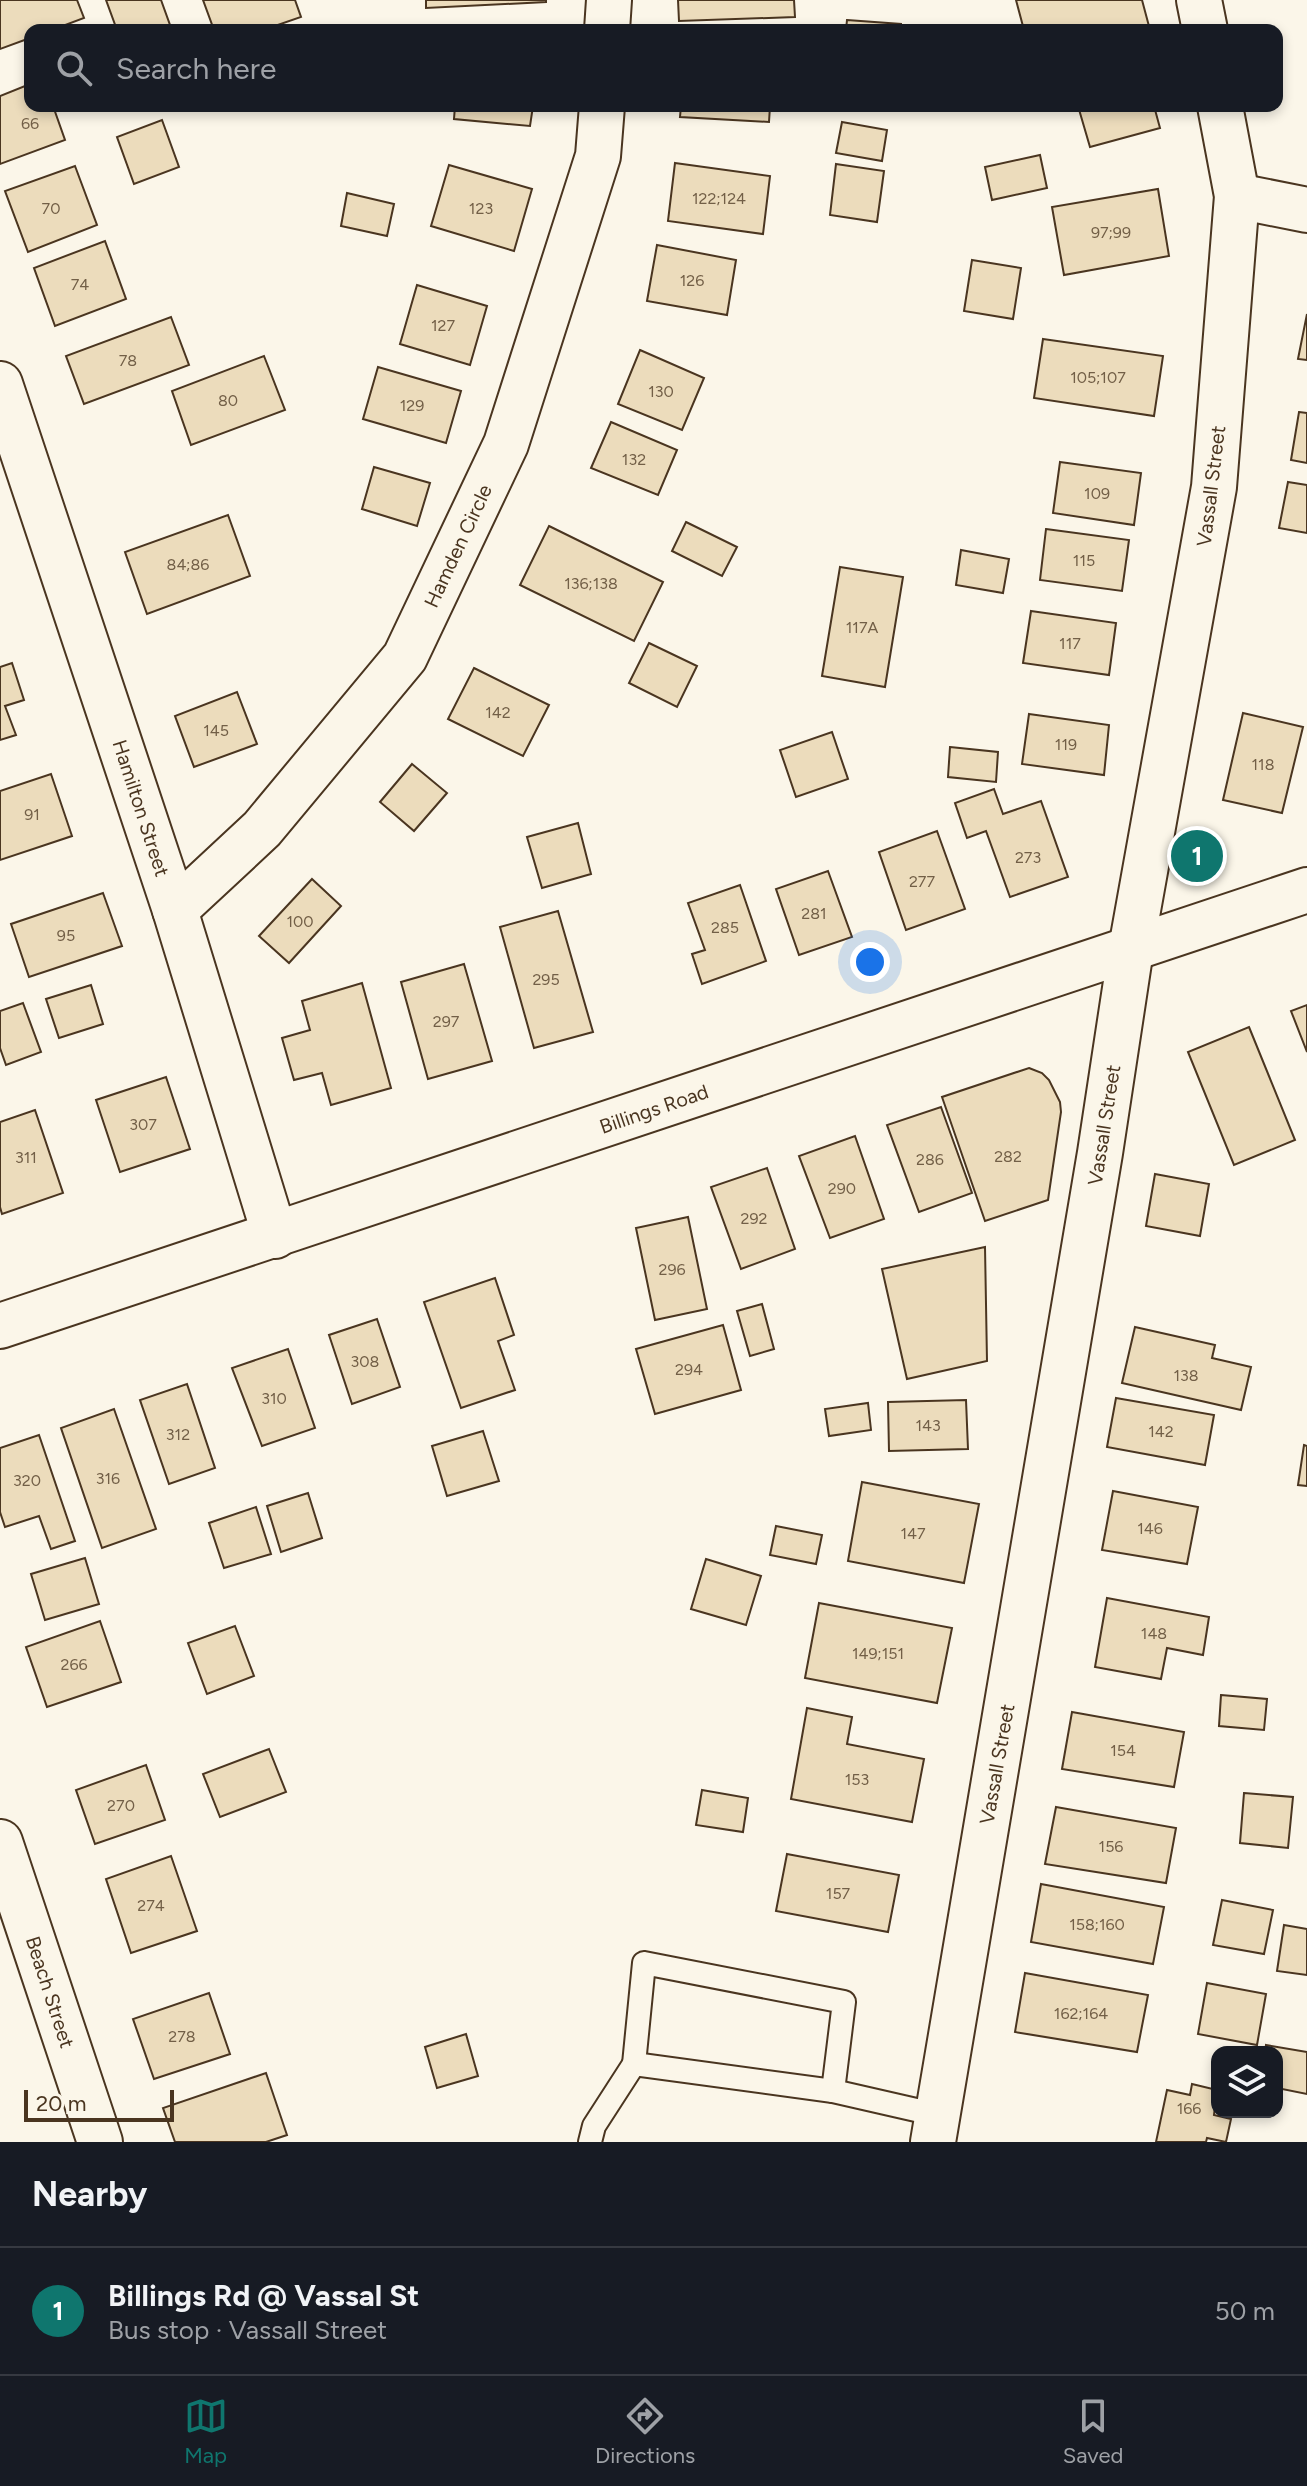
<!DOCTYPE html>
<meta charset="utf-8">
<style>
:root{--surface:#171b24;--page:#242831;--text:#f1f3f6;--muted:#9ea1a6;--line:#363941;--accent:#0f766e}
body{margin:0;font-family:Figtree,sans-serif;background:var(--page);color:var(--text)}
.controls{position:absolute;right:24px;bottom:24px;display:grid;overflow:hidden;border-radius:16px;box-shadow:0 4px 12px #0003}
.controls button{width:72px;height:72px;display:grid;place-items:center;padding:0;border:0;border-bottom:2px solid var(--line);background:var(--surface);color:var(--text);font:40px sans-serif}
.scale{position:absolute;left:24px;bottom:20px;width:150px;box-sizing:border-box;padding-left:8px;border:4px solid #4a3520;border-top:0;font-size:22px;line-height:28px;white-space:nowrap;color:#4a3520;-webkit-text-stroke:6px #fbf6e9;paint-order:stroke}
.you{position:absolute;left:870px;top:962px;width:28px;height:28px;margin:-20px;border:6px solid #fff;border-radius:50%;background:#1a73e8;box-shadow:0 0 0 12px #1a73e833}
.badge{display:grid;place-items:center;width:52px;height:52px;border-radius:50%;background:var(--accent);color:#fff;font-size:26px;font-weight:700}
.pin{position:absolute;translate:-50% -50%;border:4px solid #fff;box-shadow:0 2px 8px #0006}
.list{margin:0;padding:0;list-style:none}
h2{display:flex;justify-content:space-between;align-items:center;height:104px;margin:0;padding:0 32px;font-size:34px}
h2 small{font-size:26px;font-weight:400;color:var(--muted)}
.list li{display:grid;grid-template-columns:52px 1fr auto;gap:24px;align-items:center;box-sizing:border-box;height:128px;padding:0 32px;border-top:2px solid var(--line)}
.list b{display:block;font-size:30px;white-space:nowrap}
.list p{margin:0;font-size:26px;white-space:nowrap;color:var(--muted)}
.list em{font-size:26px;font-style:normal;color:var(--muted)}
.icon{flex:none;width:44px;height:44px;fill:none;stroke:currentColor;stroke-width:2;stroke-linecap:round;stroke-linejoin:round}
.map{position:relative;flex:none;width:1307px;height:2142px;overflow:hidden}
.search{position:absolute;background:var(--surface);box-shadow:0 4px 12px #0003;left:24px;right:24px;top:24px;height:88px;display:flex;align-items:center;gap:20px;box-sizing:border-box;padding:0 28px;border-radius:16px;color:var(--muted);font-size:30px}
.sheet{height:232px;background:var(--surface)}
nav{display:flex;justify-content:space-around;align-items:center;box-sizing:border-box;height:112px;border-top:2px solid var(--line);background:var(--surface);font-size:22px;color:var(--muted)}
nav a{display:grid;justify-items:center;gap:4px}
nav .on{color:var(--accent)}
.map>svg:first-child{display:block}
.building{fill:#ecdcbc;stroke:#4a3520;stroke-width:2}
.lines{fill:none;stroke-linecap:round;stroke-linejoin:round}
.lane-casing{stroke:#4a3520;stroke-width:26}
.street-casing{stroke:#4a3520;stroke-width:48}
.secondary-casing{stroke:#4a3520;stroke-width:48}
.lane{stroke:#fbf6e9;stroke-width:22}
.street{stroke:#fbf6e9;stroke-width:44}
.secondary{stroke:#fbf6e9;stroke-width:44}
.labels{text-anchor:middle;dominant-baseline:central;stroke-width:6;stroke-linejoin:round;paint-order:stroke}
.number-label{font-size:16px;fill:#725f47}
.street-label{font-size:20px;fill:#4a3520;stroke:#fbf6e9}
</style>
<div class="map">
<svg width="1307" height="2142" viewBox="0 0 1307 2142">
<rect width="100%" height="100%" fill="#fbf6e9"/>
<g class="building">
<path d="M0 0H77L84 18 52 30H30V38L0 49Z"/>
<path d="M106 0H161L170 25 156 30H117Z"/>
<path d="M203 0H295L301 17 269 28V30H214Z"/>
<path d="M426 0H546V2L426 8Z"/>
<path d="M678 0H794L795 17 679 21Z"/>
<path d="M1016 0H1142L1150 30H1024Z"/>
<path d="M847 20 901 24V30H846Z"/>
<path d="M30 84V106H53L65 140 0 164V96Z"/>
<path d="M455 106H533L530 126 454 119Z"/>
<path d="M681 106H770L769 122 680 117Z"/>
<path d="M1078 106H1154L1160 128 1090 147Z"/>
<path d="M162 120 179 167 134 184 117 137Z"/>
<path d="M842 122 887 130 882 161 836 153Z"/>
<path d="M1040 155 1047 188 992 200 985 167Z"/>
<path d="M675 163 770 176 763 234 668 221Z"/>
<path d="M836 164 884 171 877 222 830 215Z"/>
<path d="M449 165 532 189 514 251 431 226Z"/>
<path d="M75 166 97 225 28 252 5 191Z"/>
<path d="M1158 189 1169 256 1064 275 1052 207Z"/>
<path d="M347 193 394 204 387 236 341 226Z"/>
<path d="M105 241 126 299 55 326 34 268Z"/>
<path d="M657 245 736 260 727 315 647 301Z"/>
<path d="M972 260 1021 268 1013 319 964 311Z"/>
<path d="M417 285 487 306 470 365 400 344Z"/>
<path d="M1307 314V360L1298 359Z"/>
<path d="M171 317 189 365 84 404 66 356Z"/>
<path d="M1043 339 1163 356 1154 416 1034 398Z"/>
<path d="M640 350 704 378 682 430 618 404Z"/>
<path d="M264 356 285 410 191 445 172 391Z"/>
<path d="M378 367 461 391 446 443 363 419Z"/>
<path d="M1299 412 1307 413V463L1291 460Z"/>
<path d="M611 422 677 450 658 495 591 468Z"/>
<path d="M1060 462 1141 473 1134 525 1053 513Z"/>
<path d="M374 467 430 483 417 526 362 509Z"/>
<path d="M1288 482 1307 485V533L1279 528Z"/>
<path d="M228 515 250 576 147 614 125 552Z"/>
<path d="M686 522 737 547 722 576 672 551Z"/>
<path d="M549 526 663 582 634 641 520 585Z"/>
<path d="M1046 529 1129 540 1122 591 1040 580Z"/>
<path d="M961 550 1009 559 1003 593 956 585Z"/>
<path d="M840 567 903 577 885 687 822 676Z"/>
<path d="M1031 611 1116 623 1109 675 1023 663Z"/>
<path d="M649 643 697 666 677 707 629 683Z"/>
<path d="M12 663 24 700 5 706 16 735 0 740V667Z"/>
<path d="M474 668 549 705 523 756 448 719Z"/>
<path d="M237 692 257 744 194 767 175 716Z"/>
<path d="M1243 713 1303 727 1282 813 1223 800Z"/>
<path d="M1029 714 1109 725 1104 775 1022 764Z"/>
<path d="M832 732 848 779 796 797 780 750Z"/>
<path d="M950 747 998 752 996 782 948 777Z"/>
<path d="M412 764 447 793 414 831 380 802Z"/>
<path d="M51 774 72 836 0 860V791Z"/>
<path d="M994 789 1003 814 1041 801 1068 877 1010 897 986 831 967 838 955 803Z"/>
<path d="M578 823 591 874 542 888 527 837Z"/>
<path d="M937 831 965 909 906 930 879 852Z"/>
<path d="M828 871 852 937 799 955 776 889Z"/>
<path d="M312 879 341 906 289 963 259 936Z"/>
<path d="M740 885 766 961 702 984 692 954 705 950 688 903Z"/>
<path d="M103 893 122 946 29 977 11 924Z"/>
<path d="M558 911 593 1032 534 1048 500 927Z"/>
<path d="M464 964 492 1061 428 1079 401 982Z"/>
<path d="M362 983 391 1088 331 1105 322 1073 294 1080 282 1038 310 1030 302 1001Z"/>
<path d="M91 985 103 1024 59 1038 46 999Z"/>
<path d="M23 1003 41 1052 6 1065 0 1048V1011Z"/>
<path d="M1307 1005V1052L1291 1011Z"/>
<path d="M1249 1027 1295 1140 1234 1165 1188 1052Z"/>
<path d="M1029 1068 1042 1073 1049 1080 1060 1102 1061 1112 1048 1200 985 1221 942 1097Z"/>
<path d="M166 1077 190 1149 120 1172 96 1100Z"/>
<path d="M941 1107 972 1193 919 1212 887 1125Z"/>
<path d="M35 1110 63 1193 2 1214 0 1207V1122Z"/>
<path d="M855 1136 884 1219 830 1238 799 1156Z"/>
<path d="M767 1168 795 1249 741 1269 711 1187Z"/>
<path d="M1155 1174 1209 1184 1200 1236 1146 1226Z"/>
<path d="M688 1217 707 1309 655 1320 636 1228Z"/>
<path d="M985 1247 987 1361 907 1379 882 1269Z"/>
<path d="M495 1278 514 1335 498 1341 515 1390 461 1408 424 1302Z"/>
<path d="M762 1304 774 1349 750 1356 737 1311Z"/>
<path d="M377 1319 400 1387 352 1404 329 1335Z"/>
<path d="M723 1325 741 1390 655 1414 636 1349Z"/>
<path d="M1135 1327 1215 1345 1212 1358 1251 1367 1241 1410 1122 1383Z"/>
<path d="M288 1349 315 1428 262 1446 232 1368Z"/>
<path d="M187 1384 215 1468 169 1484 140 1400Z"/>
<path d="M1116 1398 1214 1415 1205 1465 1107 1447Z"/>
<path d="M966 1400 968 1449 889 1451 888 1402Z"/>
<path d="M868 1403 871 1430 829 1436 825 1409Z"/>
<path d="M114 1409 156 1529 102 1548 61 1428Z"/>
<path d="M483 1431 499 1481 447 1496 432 1446Z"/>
<path d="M39 1435 75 1541 51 1549 39 1516 5 1527 0 1512V1448Z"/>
<path d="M1304 1445 1307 1446V1486L1298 1485Z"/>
<path d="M862 1482 979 1504 964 1583 848 1561Z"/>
<path d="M1113 1491 1198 1507 1187 1564 1102 1550Z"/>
<path d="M308 1493 322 1538 281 1552 267 1506Z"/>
<path d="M256 1507 271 1554 224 1568 209 1523Z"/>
<path d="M776 1526 822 1535 816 1564 770 1555Z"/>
<path d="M85 1558 99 1604 45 1620 31 1574Z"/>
<path d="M706 1559 761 1576 746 1625 691 1609Z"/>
<path d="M1107 1598 1209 1617 1203 1655 1167 1648 1161 1679 1095 1667Z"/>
<path d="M819 1603 952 1628 937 1703 805 1678Z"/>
<path d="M100 1621 121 1682 47 1707 26 1647Z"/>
<path d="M235 1626 254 1676 207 1694 188 1643Z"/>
<path d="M1221 1695 1267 1699 1264 1730 1219 1726Z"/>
<path d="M807 1708 852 1717 847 1744 924 1759 912 1822 791 1799Z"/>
<path d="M1072 1712 1184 1732 1174 1787 1062 1769Z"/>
<path d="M269 1749 286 1792 220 1817 203 1774Z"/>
<path d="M146 1765 165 1820 95 1844 76 1790Z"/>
<path d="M702 1790 748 1798 743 1832 696 1825Z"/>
<path d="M1244 1793 1293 1797 1288 1848 1240 1843Z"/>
<path d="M1056 1807 1176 1828 1166 1883 1045 1864Z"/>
<path d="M787 1854 899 1875 888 1932 776 1911Z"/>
<path d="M171 1856 197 1931 131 1953 106 1879Z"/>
<path d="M1041 1884 1164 1907 1153 1964 1031 1942Z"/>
<path d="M1222 1900 1273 1910 1264 1954 1213 1945Z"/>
<path d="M1284 1925 1307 1929V1975L1277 1971Z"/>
<path d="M1025 1973 1148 1995 1137 2052 1015 2032Z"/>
<path d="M1207 1983 1266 1994 1257 2045 1198 2034Z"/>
<path d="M209 1993 230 2054 154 2079 133 2019Z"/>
<path d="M466 2034 478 2076 437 2088 425 2047Z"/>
<path d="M1266 2045 1307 2052V2094L1277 2088V2052H1265Z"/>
<path d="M266 2073 287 2135 266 2142H175L163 2108Z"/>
<path d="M1192 2084 1217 2090 1214 2115 1231 2119 1226 2142 1207 2138 1206 2142H1156L1167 2090 1190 2095Z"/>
</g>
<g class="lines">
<g class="lane-casing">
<g id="lane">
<path d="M634 2064 644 1963 844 2002 833 2091"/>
<path d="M590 2142 594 2126 634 2064 833 2091 938 2115"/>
</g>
</g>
<g class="street-casing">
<g id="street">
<path d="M1199 0 1205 30"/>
<path d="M607 30 609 0"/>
<path d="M1237 196 1307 210"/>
<path d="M0 384 175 910 275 1236"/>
<path d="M175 910 262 829 405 657 506 444 598 156 602 106"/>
<path d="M933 2142 1100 1153 1131 949 1214 487 1237 196 1220 106"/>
</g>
</g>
<g class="secondary-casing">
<g id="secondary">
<path d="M0 1326 1307 890"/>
<path d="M0 1842 100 2142"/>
</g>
</g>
<use href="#lane" class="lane"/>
<use href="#street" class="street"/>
<use href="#secondary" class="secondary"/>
</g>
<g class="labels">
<g class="number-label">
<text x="30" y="123">66</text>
<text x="719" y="198">122;124</text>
<text x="51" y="208">70</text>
<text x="481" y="208">123</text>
<text x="1111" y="232">97;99</text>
<text x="692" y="280">126</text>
<text x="80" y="284">74</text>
<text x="443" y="325">127</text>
<text x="128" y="360">78</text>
<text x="1098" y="377">105;107</text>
<text x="661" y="391">130</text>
<text x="228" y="400">80</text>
<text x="412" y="405">129</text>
<text x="634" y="459">132</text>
<text x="1097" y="493">109</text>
<text x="1084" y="560">115</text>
<text x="188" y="564">84;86</text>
<text x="591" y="583">136;138</text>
<text x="862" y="627">117A</text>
<text x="1070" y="643">117</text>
<text x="498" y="712">142</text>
<text x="216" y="730">145</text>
<text x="1066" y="744">119</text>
<text x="1263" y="764">118</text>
<text x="32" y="814">91</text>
<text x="1028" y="857">273</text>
<text x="922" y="881">277</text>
<text x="814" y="913">281</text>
<text x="300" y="921">100</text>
<text x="725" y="927">285</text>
<text x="66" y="935">95</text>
<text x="546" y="979">295</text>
<text x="446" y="1021">297</text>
<text x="143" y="1124">307</text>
<text x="1008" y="1156">282</text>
<text x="26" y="1157">311</text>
<text x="930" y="1159">286</text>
<text x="842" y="1188">290</text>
<text x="754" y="1218">292</text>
<text x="672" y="1269">296</text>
<text x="365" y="1361">308</text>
<text x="689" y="1369">294</text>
<text x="1186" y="1375">138</text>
<text x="274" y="1398">310</text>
<text x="928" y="1425">143</text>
<text x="1161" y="1431">142</text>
<text x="178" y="1434">312</text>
<text x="108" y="1478">316</text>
<text x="27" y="1480">320</text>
<text x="1150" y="1528">146</text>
<text x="913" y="1533">147</text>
<text x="1154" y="1633">148</text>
<text x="878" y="1653">149;151</text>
<text x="74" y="1664">266</text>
<text x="1123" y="1750">154</text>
<text x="857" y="1779">153</text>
<text x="121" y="1805">270</text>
<text x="1111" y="1846">156</text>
<text x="838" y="1893">157</text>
<text x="151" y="1905">274</text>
<text x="1097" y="1924">158;160</text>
<text x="1081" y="2013">162;164</text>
<text x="182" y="2036">278</text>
<text x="1189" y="2108">166</text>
</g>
<g class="street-label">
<text transform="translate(1211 486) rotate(-83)">Vassall Street</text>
<text transform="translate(458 546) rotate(-65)">Hamden Circle</text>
<text transform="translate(141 808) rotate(72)">Hamilton Street</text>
<text transform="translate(654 1109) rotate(-19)">Billings Road</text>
<text transform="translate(1104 1125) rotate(-81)">Vassall Street</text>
<text transform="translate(997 1764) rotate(-80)">Vassall Street</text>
<text transform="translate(50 1992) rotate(72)">Beach Street</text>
</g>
</g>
</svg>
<div class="controls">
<button><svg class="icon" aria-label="layers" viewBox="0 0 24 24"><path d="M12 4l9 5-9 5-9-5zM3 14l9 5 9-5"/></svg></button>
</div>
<div class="scale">20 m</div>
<div class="you"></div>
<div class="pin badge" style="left:1197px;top:856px">1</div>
<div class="search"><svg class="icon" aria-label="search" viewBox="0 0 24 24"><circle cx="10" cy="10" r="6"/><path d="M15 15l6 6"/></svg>Search here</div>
</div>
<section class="sheet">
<h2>Nearby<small></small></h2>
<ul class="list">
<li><span class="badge">1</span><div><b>Billings Rd @ Vassal St</b><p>Bus stop · Vassall Street</p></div><em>50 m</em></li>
</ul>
</section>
<nav>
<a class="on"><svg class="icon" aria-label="map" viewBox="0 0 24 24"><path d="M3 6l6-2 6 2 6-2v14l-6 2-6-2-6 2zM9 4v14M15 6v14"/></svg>Map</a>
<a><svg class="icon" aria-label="directions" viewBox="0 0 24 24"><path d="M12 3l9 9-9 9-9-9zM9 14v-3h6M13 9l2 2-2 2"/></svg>Directions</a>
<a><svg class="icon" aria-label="saved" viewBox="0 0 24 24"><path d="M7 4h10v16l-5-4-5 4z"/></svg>Saved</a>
</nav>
